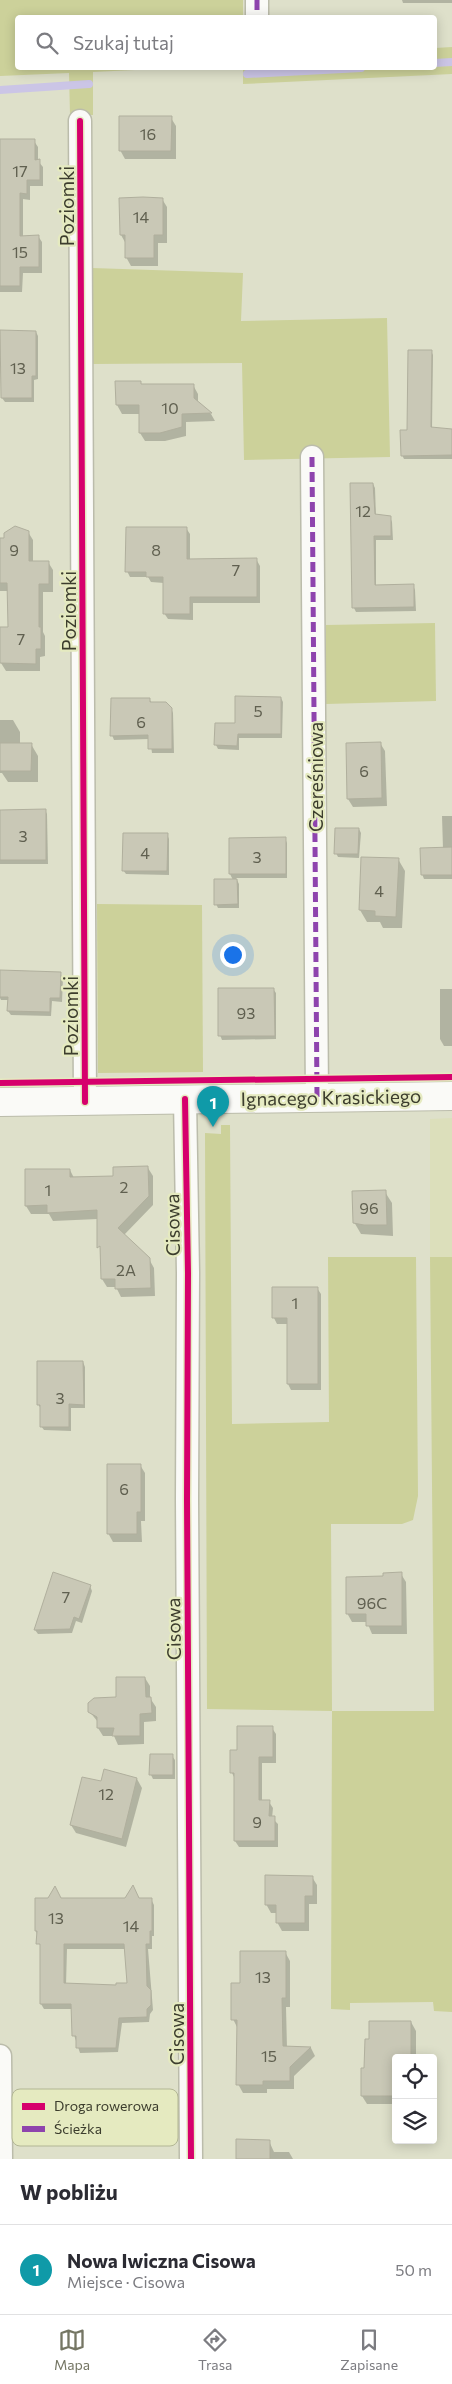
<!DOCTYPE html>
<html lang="pl">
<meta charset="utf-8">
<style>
:root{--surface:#fff;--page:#f7f7f7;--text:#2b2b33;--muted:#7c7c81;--line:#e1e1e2;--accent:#757664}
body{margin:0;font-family:Commissioner,sans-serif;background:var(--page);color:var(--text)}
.controls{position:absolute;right:15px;bottom:15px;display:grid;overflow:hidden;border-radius:5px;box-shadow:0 2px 12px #0003}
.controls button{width:45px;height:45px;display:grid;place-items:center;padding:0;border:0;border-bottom:1px solid var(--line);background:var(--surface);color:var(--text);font:25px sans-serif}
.you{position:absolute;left:232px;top:954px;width:18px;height:18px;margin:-12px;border:4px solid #fff;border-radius:50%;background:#1a73e8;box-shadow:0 0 0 8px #1a73e833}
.badge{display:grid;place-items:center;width:32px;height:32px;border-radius:50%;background:var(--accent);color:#fff;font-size:16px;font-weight:700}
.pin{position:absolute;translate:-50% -41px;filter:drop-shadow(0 1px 2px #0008)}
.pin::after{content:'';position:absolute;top:26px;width:18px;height:15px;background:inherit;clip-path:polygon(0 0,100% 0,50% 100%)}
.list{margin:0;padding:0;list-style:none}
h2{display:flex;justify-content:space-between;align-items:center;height:65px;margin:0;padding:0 20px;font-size:21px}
h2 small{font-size:16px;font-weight:400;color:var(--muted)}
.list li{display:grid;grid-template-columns:32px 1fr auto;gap:15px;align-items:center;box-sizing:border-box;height:90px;padding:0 20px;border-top:1px solid var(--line)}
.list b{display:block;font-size:19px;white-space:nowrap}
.list p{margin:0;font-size:16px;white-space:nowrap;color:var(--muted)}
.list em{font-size:16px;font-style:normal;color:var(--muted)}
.icon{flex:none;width:28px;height:28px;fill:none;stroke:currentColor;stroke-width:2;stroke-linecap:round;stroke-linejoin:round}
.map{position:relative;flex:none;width:452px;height:2159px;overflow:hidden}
.search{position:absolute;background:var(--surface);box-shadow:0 2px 12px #0003;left:15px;right:15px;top:15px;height:55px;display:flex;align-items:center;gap:12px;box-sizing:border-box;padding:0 18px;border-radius:5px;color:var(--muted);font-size:19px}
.sheet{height:155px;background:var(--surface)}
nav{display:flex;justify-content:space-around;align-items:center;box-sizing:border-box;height:70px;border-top:1px solid var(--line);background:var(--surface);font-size:14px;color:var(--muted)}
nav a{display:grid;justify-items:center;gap:2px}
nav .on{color:var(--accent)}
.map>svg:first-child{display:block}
.built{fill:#dcdfbb}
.green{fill:#ccd19a}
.shadow{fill:#0003;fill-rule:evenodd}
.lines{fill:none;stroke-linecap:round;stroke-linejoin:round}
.stream{stroke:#cbc5e6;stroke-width:8}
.building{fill:#c9c8b6;stroke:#b0af9d;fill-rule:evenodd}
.street-casing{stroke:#bbbcab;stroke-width:25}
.secondary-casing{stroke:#bbbcab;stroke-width:30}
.street{stroke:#fafaf7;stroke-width:22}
.secondary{stroke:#fafaf7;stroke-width:28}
.quiet{stroke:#8e44ad;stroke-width:5;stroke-dasharray:10 5;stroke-linecap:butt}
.cycleway-casing{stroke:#e5eac0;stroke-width:9}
.cycleway{stroke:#d6006c;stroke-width:6}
.labels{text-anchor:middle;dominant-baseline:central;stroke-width:4.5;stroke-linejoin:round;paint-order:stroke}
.number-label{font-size:16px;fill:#606050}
.street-label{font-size:19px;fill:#3c3d2d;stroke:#e5eac0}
.key{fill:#e5eac0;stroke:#b2b694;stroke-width:1}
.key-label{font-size:14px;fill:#3c3d2d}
</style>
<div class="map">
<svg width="452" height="2159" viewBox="0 0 452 2159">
<rect width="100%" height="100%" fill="#dee0ca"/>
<path class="built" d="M452 1118V1257H430V1119Z"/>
<g class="green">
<path d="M0 0H243V17L18 18V68H177L93 72V115H70L69 73 0 76Z"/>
<path d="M452 47V74L243 84V68H434L435 48Z"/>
<path d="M92 268 243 273 241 321 387 318 390 457 244 460 242 363 93 364Z"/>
<path d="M435 623 436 701 326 704V625Z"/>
<path d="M97 904 202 905 203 1072 98 1073Z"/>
<path d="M221 1125H230L232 1424 329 1422 328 1257H416L418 1496 413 1520 402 1524H331L332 1711H434L430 1257H452V2012L434 2011 433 2002 350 2003V2010L331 2009 332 1711 207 1709 205 1133 221 1134Z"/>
</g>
<g class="shadow">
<path d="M402 0H452V3H403Z"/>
<path d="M171 118 176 126V159H125L120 150Z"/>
<path d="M0 141H34L38 147V161L43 167V186H30V200L23 199V237L38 236 42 242V273H23L22 292H0Z"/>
<path d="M162 199 167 207V243H158V266H131L126 257V244L121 235Z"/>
<path d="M0 331 36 332 38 336V379L34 380V402H5L2 398Z"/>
<path d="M431 351 433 355 432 429H452V459H404L402 455Z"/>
<path d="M117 382H140L142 385H193L198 394V403L211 414 215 421 186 422V436L165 441H145L140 433V414H122L117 405Z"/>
<path d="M373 484 375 488 376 516 390 517 392 522 393 540H376V587L413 585 415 590 416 611 356 612 354 608Z"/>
<path d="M186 528 190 534V560L256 559 260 566V603H193V620L168 619 164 613V583L151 582 148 577H130L127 571Z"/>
<path d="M28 532 33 540V563L48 562 53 570V592H43V632L45 636V656L40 657V671H6L1 663 9 628V591H0V539Z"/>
<path d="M281 698 283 702 282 738H239V750L218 749 216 745 236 725Z"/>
<path d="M149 699 152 703 171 708 173 713 174 753H152L150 739 114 740 112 735Z"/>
<path d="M0 720H13L20 732V744H31L38 756V782H8L2 773H0Z"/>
<path d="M380 743 385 751 387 806 353 807 348 799Z"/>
<path d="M45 810 47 814 48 864H0V811Z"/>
<path d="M442 816H452V879H424L422 874 443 849Z"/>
<path d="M359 829 361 833 359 858 338 857 336 853Z"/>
<path d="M167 834 169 839V875L126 874 123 870Z"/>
<path d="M285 838 287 843V878H236L239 884V908H218L216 904 233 880 230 874V839Z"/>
<path d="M398 859 405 871 402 928H383L380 922H367L360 910Z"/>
<path d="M0 972 60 974 63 978 62 1002 52 1001 51 1016 11 1015 8 1011 9 1000H1L0 998Z"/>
<path d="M273 989 276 993V1039L222 1040 220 1035Z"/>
<path d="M440 989H452V1046H444L440 1039Z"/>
<path d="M148 1168 153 1176V1205L124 1235 149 1259 154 1268 155 1296 121 1297 116 1287H107L102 1279 98 1219 53 1221 49 1214H31L26 1206 70 1170 74 1178 114 1177Z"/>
<path d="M385 1192 392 1203 393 1236 361 1234 354 1222Z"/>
<path d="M317 1288 321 1294V1390H291L288 1384V1324H277L274 1318Z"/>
<path d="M83 1362 85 1367V1408H71V1431L44 1430 41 1426V1409L38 1404Z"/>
<path d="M140 1465 145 1473V1521H141L142 1542H113L108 1533Z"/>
<path d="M401 1574 406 1582 407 1634H372L367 1622H352L347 1613 384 1577Z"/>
<path d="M90 1586 92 1591 82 1623 76 1621 72 1633 38 1634 35 1630Z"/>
<path d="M145 1678 150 1686V1698L156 1707V1721L144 1722V1744L118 1745 114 1736H103L98 1728V1722L89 1711 117 1699Z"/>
<path d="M272 1728 276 1734V1763H262V1802H269L273 1808 272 1818 278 1824V1847H239L235 1841V1779L232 1773Z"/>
<path d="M172 1756 175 1760V1779H153L151 1775Z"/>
<path d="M137 1779 142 1788 126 1847 76 1833 71 1825 102 1783Z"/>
<path d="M312 1877 317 1885V1904H309V1931H282L277 1922V1913H271L266 1904Z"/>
<path d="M61 1899H151L154 1905V1936H152V1949H148L153 2010 150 2014 149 2022 122 2023 118 2052 80 2053 74 2035 73 2009H44L41 2004V1949L36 1931ZM67 1949H126L128 1984 118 1986 66 1985Z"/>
<path d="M285 1952 290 1961V2007H286L287 2048H311L315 2056 294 2076V2089H267V2093H243L238 2084V2029L233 2019 241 1984Z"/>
<path d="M411 2022 416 2031V2058H396V2104H367L362 2096 365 2069Z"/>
<path d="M269 2141 274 2152H289L293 2159H237Z"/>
</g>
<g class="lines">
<g class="stream">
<path d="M434 63 452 62"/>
<path d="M247 74 361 68"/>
<path d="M0 90 89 84"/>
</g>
</g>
<g class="building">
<path d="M119 116H172L171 151H119Z"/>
<path d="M0 139H35V160L40 159V180H27V194L20 193V236L39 235V267H20V286H0Z"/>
<path d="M143 197 163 198V235H154V258H125V235H120L119 198Z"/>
<path d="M0 330 36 331V376H32V398H1Z"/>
<path d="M408 350H432L431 427 452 429V455L401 456 400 430H407Z"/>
<path d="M115 381H141V384H194V398L212 413 182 414V427L160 433H139V405H116Z"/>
<path d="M350 483H373L375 514 391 516V536H374L375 585 414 584V607L352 608Z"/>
<path d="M15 526 29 531V561H49V584H39V627H41V649H36V664L0 663V627H8L7 583H0V538H4V533Z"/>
<path d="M126 527H187V559L257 558V597H190V614H163V577H146V572H125Z"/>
<path d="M235 696 281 697V734H238L237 746 214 745 215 723H235Z"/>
<path d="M111 698H150V702H166L172 708V749H148V735L110 736Z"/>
<path d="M381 742 382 798 347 799 346 743Z"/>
<path d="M0 743H32L31 771H0Z"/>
<path d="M46 809V860H0V810Z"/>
<path d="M335 828H359L358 854H334Z"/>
<path d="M123 833H168L167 871H122Z"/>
<path d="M286 837V874H229V838Z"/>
<path d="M452 847V875H421L420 848Z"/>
<path d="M361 857 399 858 396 917 375 916V911L359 910Z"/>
<path d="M214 879H237L238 904 214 905Z"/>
<path d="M0 970 61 972 60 998H50V1012L7 1011 8 997H0Z"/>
<path d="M218 988H274L275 1036H218Z"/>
<path d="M148 1166 149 1196 118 1228 150 1258 151 1288 115 1289V1279H101L100 1246 97 1248V1210L47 1213V1205L25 1206V1169H70V1177L113 1176V1167Z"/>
<path d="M386 1190 387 1225H364L353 1223 352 1191Z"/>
<path d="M272 1287H318V1384H287V1318H272Z"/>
<path d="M37 1361H83L84 1405 69 1404V1427H40V1405H37Z"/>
<path d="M107 1464H141V1512H137V1534H107Z"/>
<path d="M53 1572 91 1585 79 1619 74 1617 70 1629 34 1630Z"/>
<path d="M402 1572V1626H366V1614H346V1577L383 1576V1573Z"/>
<path d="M116 1677H145L146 1697H151L152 1713 140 1714V1736H112L114 1728H97V1717L88 1712V1703L94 1698 116 1697Z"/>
<path d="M237 1726H273V1757H259V1800H270L269 1816H275V1841H234V1773H230V1750H237Z"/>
<path d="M150 1754H173V1775H149Z"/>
<path d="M104 1769 137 1778 122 1839 70 1825 82 1777 101 1781Z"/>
<path d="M265 1875 313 1876V1896H305V1923H276V1905H265Z"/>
<path d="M133 1885 139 1898H152V1931H150V1944H146L147 1986 151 1990V2005L147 2009V2017L119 2018 116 2048H76V2036H72L71 2004H40V1944H36L37 1931H35V1898H48L55 1886 61 1898H125ZM64 1944H124L127 1983H116V1985L64 1983Z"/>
<path d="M240 1951H286V1998H282L283 2046 311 2047 290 2067V2081H263V2085H236L237 2020H231V1983H240Z"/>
<path d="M369 2021H411V2058H396L394 2096H361V2068H364L365 2039H369Z"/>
<path d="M236 2139 270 2140V2159H236Z"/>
</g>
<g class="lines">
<g class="street-casing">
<g id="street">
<path d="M257 0V18"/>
<path d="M80 121 85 1102"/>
<path d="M312 457 317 1097"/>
<path d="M185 1099 188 1273 187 1499 191 2159"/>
<path d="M0 2056 1 2159"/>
</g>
</g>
<g class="secondary-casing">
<path id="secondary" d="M0 1102 452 1096"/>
</g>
<use href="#street" class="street"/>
<use href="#secondary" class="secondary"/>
<g class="quiet">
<path d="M257 0V18"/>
<path d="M312 457 317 1097"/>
</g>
<g class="cycleway-casing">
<g id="cycleway">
<path d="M80 121 85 1102"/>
<path d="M0 1083 452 1077"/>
<path d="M185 1099 188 1273 187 1499 191 2159"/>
</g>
</g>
<use href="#cycleway" class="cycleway"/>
</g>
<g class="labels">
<g class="number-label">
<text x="148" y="133">16</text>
<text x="20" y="170">17</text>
<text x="141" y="216">14</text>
<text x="20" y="251">15</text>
<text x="18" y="367">13</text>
<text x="170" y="407">10</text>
<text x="363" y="510">12</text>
<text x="14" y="549">9</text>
<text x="156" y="549">8</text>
<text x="236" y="569">7</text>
<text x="21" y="638">7</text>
<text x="258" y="710">5</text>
<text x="141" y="721">6</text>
<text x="364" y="770">6</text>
<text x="23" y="835">3</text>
<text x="145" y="852">4</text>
<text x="257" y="856">3</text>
<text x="379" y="890">4</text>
<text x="246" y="1012">93</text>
<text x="124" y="1186">2</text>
<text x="48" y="1189">1</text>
<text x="369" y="1207">96</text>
<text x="126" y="1269">2A</text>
<text x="295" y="1302">1</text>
<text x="60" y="1397">3</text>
<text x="124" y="1488">6</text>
<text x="66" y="1596">7</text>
<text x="372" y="1602">96C</text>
<text x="106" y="1793">12</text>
<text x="257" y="1821">9</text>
<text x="56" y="1917">13</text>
<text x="131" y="1925">14</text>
<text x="263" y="1976">13</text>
<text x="269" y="2055">15</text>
</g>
<g class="street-label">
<text transform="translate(66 206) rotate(-90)">Poziomki</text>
<text transform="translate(68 611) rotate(-90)">Poziomki</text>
<text transform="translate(315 777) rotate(-90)">Czereśniowa</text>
<text transform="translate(70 1016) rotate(-90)">Poziomki</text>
<text transform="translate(331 1097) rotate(-1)">Ignacego Krasickiego</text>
<text transform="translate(172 1225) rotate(-91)">Cisowa</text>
<text transform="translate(173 1629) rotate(-91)">Cisowa</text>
<text transform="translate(176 2034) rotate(-90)">Cisowa</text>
</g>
</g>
<rect x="12" y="2089" width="166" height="57" rx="8" class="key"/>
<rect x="22" y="2103" width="23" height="7" fill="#d6006c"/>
<rect x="22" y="2126" width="23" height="6" fill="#8e44ad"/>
<g class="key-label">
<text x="54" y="2111">Droga rowerowa</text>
<text x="54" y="2134">Ścieżka</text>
</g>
</svg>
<div class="controls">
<button><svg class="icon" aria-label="locate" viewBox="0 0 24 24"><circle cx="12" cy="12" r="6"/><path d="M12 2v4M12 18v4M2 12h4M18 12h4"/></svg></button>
<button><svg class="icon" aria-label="layers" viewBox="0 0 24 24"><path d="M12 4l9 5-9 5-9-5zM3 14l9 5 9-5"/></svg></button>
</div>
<div class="you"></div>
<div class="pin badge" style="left:213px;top:1127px;background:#0f9aa8">1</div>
<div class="search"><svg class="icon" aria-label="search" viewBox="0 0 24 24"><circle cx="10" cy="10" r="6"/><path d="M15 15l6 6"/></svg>Szukaj tutaj</div>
</div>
<section class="sheet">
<h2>W pobliżu<small></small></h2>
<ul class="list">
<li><span class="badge" style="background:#0f9aa8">1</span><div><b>Nowa Iwiczna Cisowa</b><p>Miejsce · Cisowa</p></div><em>50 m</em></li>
</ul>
</section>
<nav>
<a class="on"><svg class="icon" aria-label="map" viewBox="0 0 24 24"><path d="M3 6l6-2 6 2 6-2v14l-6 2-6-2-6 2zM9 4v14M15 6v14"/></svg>Mapa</a>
<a><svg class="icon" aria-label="directions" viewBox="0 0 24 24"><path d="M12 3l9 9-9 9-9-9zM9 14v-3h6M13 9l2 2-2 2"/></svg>Trasa</a>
<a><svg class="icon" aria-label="saved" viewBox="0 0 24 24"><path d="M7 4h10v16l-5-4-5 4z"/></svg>Zapisane</a>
</nav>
